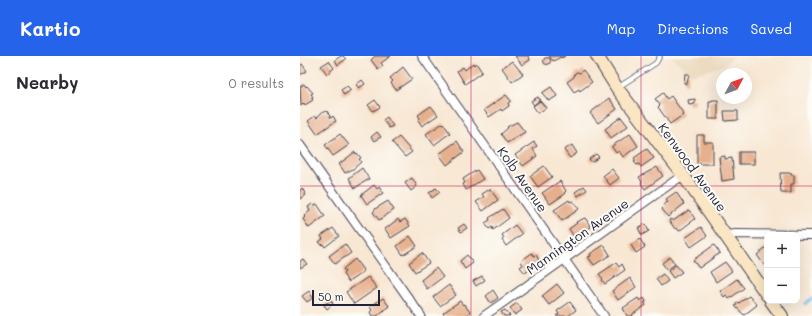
<!DOCTYPE html>
<meta charset="utf-8">
<style>
:root{--surface:#fff;--page:#f2f2f3;--text:#2b2b33;--muted:#7c7c81;--line:#e1e1e2;--accent:#2563eb}
body{margin:0;font-family:Mali,sans-serif;background:var(--page);color:var(--text)}
.controls{position:absolute;right:12px;bottom:12px;display:grid;overflow:hidden;border-radius:8px;box-shadow:0 4px 16px #0002}
.controls button{width:36px;height:36px;display:grid;place-items:center;padding:0;border:0;border-bottom:1px solid var(--line);background:var(--surface);color:var(--text);font:20px sans-serif}
.compass{position:absolute;left:416px;top:12px;width:36px;height:36px;border-radius:50%;background:var(--surface);box-shadow:0 4px 16px #0002;rotate:49deg}
.scale{position:absolute;left:12px;bottom:10px;width:68px;box-sizing:border-box;padding-left:4px;border:2px solid #22223b;border-top:0;font-size:11px;line-height:14px;white-space:nowrap;color:#22223b;-webkit-text-stroke:3px #fdfcf7;paint-order:stroke}
.list{margin:0;padding:0;list-style:none}
h2{display:flex;justify-content:space-between;align-items:center;height:52px;margin:0;padding:0 16px;font-size:17px}
h2 small{font-size:13px;font-weight:400;color:var(--muted)}
.map{position:relative;flex:none;width:512px;height:260px;overflow:hidden}
header{display:flex;align-items:center;gap:24px;box-sizing:border-box;height:56px;padding:0 20px;background:var(--accent);color:#fff}
header strong{font-size:19px}
nav{display:flex;gap:22px;margin-inline-start:auto;font-size:14px}
main{display:flex}
aside{flex:1;background:var(--surface)}
.map>svg:first-child{display:block}
.built{fill:#ebd8ba}
.lines{fill:none;stroke-linecap:round;stroke-linejoin:round}
.stream{stroke:#6cbee8;stroke-width:2.5}
.building{fill:#e7b08d}
.lane-casing{stroke:#424052;stroke-width:5.5}
.street-casing{stroke:#424052;stroke-width:10}
.secondary-casing{stroke:#424052;stroke-width:14}
.lane{stroke:#fff;stroke-width:4}
.street{stroke:#fff;stroke-width:8}
.secondary{stroke:#fbe6c4;stroke-width:12}
.grid{fill:none;stroke:#c2185b;stroke-width:1;stroke-opacity:0.55}
.labels{text-anchor:middle;dominant-baseline:central;stroke-width:4;stroke-linejoin:round;paint-order:stroke}
.street-label{font-size:13px;fill:#22223b;stroke:#fdfcf7}
</style>
<header>
<strong>Kartio</strong>
<nav><a>Map</a><a>Directions</a><a>Saved</a></nav>
</header>
<main>
<aside>
<h2>Nearby<small>0 results</small></h2>
<ul class="list">
</ul>
</aside>
<div class="map">
<svg width="512" height="260" viewBox="0 0 512 260">
<rect width="100%" height="100%" fill="#fdfcf7"/>
<filter id="ink" filterUnits="userSpaceOnUse"><feTurbulence type="fractalNoise" baseFrequency=".025" numOctaves="2"/><feDisplacementMap in="SourceGraphic" scale="8" xChannelSelector="R" yChannelSelector="G"/><feConvolveMatrix kernelMatrix="1 2 1 2 8 2 1 2 1" color-interpolation-filters="sRGB"/></filter>
<filter id="wash" filterUnits="userSpaceOnUse"><feTurbulence type="fractalNoise" baseFrequency=".012" numOctaves="4" result="noise"/><feDisplacementMap in="SourceGraphic" scale="16" xChannelSelector="R" yChannelSelector="G"/><feGaussianBlur stdDeviation="0.9" result="paint"/><feColorMatrix in="noise" values="0 0 0 0 0 0 0 0 0 0 0 0 0 0 0 0 0 1.4 0 .05"/><feComposite in="paint" operator="in"/></filter>
<g filter="url(#wash)">
<rect width="100%" height="100%" fill="#f8e7d3"/>
<path class="built" d="M371 0H434L423 10 392 19Z"/>
<g class="lines">
<path class="stream" d="M505 248 512 242"/>
</g>
<g id="blocks">
<g class="building">
<path d="M41 0H43L46 3 38 9 35 4Z"/>
<path d="M75 0H91L81 7 83 10 78 13 71 4Z"/>
<path d="M215 0H228L230 4 222 9Z"/>
<path d="M249 0H265L262 2 261 1 253 5Z"/>
<circle cx="247" cy="5" r="3.5"/>
<path d="M29 5 34 12 27 18 21 10Z"/>
<path d="M212 5 223 18 212 26 202 12Z"/>
<path d="M173 7 174 9 176 7 182 16 165 28 157 15 163 11 165 14Z"/>
<path d="M2 8 7 15 0 19V9Z"/>
<path d="M103 11 112 23 96 34 91 27 93 25 90 22Z"/>
<path d="M283 14 292 26 280 35 279 33 274 36 267 26 274 21 275 17 277 16 280 17Z"/>
<path d="M385 18H389L387 28 384 27Z"/>
<path d="M62 24 65 28 59 32 56 29Z"/>
<path d="M4 28 6 31 7 30 13 37 11 38 13 41 11 42 13 44 5 49 4 47 1 50 0 31Z"/>
<path d="M47 30 51 34 44 39 41 34Z"/>
<path d="M251 31 257 40 249 45 242 37Z"/>
<path d="M363 37 367 43 371 40 383 57 382 58 383 59 370 68 358 51 360 49 355 43Z"/>
<path d="M206 39 211 45 208 47 209 50 202 55 201 53 189 61 184 54Z"/>
<path d="M238 41 240 44 234 49 231 45Z"/>
<path d="M309 42 317 53 298 67 290 57Z"/>
<path d="M395 43V48L389 49 388 44Z"/>
<path d="M75 44 80 51 73 55 68 49Z"/>
<path d="M412 44H418V63H409V45H412Z"/>
<path d="M240 45 246 52 238 57 233 50Z"/>
<path d="M131 50 138 59 122 70 118 64 120 62 118 59Z"/>
<path d="M27 55 31 62 33 60 36 65 17 78 8 65 15 60 17 62 21 57Z"/>
<path d="M424 55H438V64L425 65Z"/>
<path d="M87 61 93 70 89 72 83 64Z"/>
<path d="M321 61 328 70 311 82 305 73Z"/>
<path d="M217 66 225 76 207 87 201 78 208 72 207 71Z"/>
<path d="M143 67 150 77 134 89 126 78Z"/>
<path d="M77 76 81 81 74 85 71 81Z"/>
<path d="M40 78 49 89 33 100 25 89Z"/>
<path d="M330 78 338 90 323 101 319 95 316 97 312 91V90Z"/>
<path d="M397 79H404V86H413V108H397Z"/>
<path d="M99 81 112 96 105 101 92 86Z"/>
<path d="M157 85 164 96 147 109 139 98Z"/>
<path d="M234 86 237 90 233 93 237 100 223 110 215 99Z"/>
<path d="M272 89 277 97 270 102 264 94Z"/>
<path d="M347 93 354 102 341 111 339 108 337 109 334 106 336 105 334 102Z"/>
<path d="M55 96 56 98 57 97 61 102 59 103 61 106 53 113 45 117 39 108Z"/>
<rect x="439" y="96" width="15" height="12"/>
<path d="M296 98 299 101 292 106 289 103Z"/>
<path d="M425 100V103L432 102 434 123 422 125 419 101Z"/>
<path d="M244 110 252 121 238 131 230 120Z"/>
<path d="M357 111 363 120 345 133 341 127 342 126 339 121Z"/>
<path d="M62 112 69 123 55 132 49 122Z"/>
<path d="M312 113 319 122 310 129 303 120Z"/>
<path d="M177 114 183 123 166 134 163 128 165 127 163 123Z"/>
<path d="M480 117H491V119H494V128H491V137H481Z"/>
<path d="M112 122 117 130 111 135 105 127Z"/>
<path d="M260 125 266 135 264 137 265 138 250 148 242 137Z"/>
<path d="M74 129 77 133 79 131 83 137 67 148 61 139Z"/>
<path d="M284 130 287 134 278 140 275 136Z"/>
<path d="M2 132 6 139 0 143V134Z"/>
<path d="M136 132 140 136 132 142 129 137Z"/>
<path d="M190 133 198 144 183 155 176 146 184 141 182 138Z"/>
<path d="M376 136 384 148 368 161 362 153 365 150 364 148 368 146 366 143Z"/>
<path d="M269 144 270 146 272 145 274 146 279 153 262 165 254 154Z"/>
<path d="M88 145 94 154 79 164 73 156 75 154V153Z"/>
<path d="M12 148 14 150 17 148 25 160 9 172 3 163 5 161 4 160 10 155 8 151Z"/>
<path d="M203 153 209 162 193 174 192 171 189 173 185 167 190 164 189 162Z"/>
<path d="M389 154 395 163 379 175 377 172 375 173 369 164 371 163 373 165Z"/>
<path d="M285 162 291 171 275 182 269 173 277 167 276 166Z"/>
<path d="M98 163 100 166 105 163 110 170 91 182 85 173Z"/>
<path d="M164 168 167 172 161 176 158 172Z"/>
<path d="M345 168 349 175 342 179 338 172Z"/>
<path d="M215 169 222 178 206 190 202 184 204 182 202 179Z"/>
<path d="M401 171 407 180 391 191 385 182Z"/>
<path d="M33 172 39 180 25 191 23 188 22 189 19 186 23 183 21 180Z"/>
<path d="M110 180 117 190 103 199 97 190Z"/>
<path d="M340 183 345 191 336 197 331 189Z"/>
<path d="M45 188 51 197 35 208 29 200Z"/>
<path d="M304 189 310 199 294 209 288 201 291 200 290 198Z"/>
<path d="M414 189 420 197 399 212 393 204Z"/>
<path d="M465 192H467V209L466 208 464 209 457 199Z"/>
<path d="M122 197 129 207 115 216 109 207Z"/>
<path d="M232 197 234 200 236 199 239 204 237 205 239 207 225 217 220 211 223 209 221 205Z"/>
<path d="M167 199 173 207 165 213 160 205Z"/>
<path d="M370 201 375 208 367 214 362 207Z"/>
<path d="M3 203 7 208 0 212V205Z"/>
<path d="M55 203 63 214 62 217 48 226 43 218 45 216 43 213Z"/>
<path d="M425 206 432 215 416 226 410 216Z"/>
<path d="M316 207 319 211 322 208 325 214 305 228 302 224 303 223 299 218Z"/>
<path d="M376 209 382 216 373 222 368 215Z"/>
<path d="M136 212 143 221 127 233 121 224Z"/>
<path d="M363 218 368 225 361 230 356 223Z"/>
<path d="M182 220 185 224 176 230 173 225Z"/>
<path d="M68 221 77 232 54 248 46 236Z"/>
<path d="M330 222 336 231 318 244 312 235Z"/>
<path d="M437 223 444 232 429 243 426 239 424 241 420 235Z"/>
<path d="M257 228 264 237 249 249 242 240Z"/>
<path d="M149 229 156 239 140 250 133 241Z"/>
<path d="M193 234 198 242 191 247 186 240Z"/>
<path d="M9 235 13 242 7 246 2 240Z"/>
<path d="M449 240 457 249 444 259 435 250 437 249 436 247 438 246 439 247Z"/>
<path d="M83 242 89 250 77 260H72L70 256 72 254 70 251Z"/>
<path d="M338 242 340 245 344 242 346 246 344 247 346 249 332 259 333 260H327L323 252Z"/>
<path d="M31 244 33 248 27 253 24 249Z"/>
<path d="M160 245 163 249 164 248 170 256 165 260H145L143 257Z"/>
<path d="M270 246 276 254 268 260H256L259 258 257 255Z"/>
<path d="M217 247 222 254 215 259 210 252Z"/>
<path d="M205 254 210 260H204L201 256Z"/>
</g>
</g>
</g>
<g filter="url(#ink)">
<use href="#blocks" fill-opacity="0" stroke="#424052" stroke-width="1"/>
<g class="lines">
<g class="lane-casing">
<path id="lane" d="M317 32 356 7 360 0"/>
</g>
<g class="street-casing">
<g id="street">
<path d="M122 0 304 260"/>
<path d="M0 89 121 260"/>
<path d="M426 179 436 178 512 179"/>
<path d="M184 260 383 119"/>
</g>
</g>
<g class="secondary-casing">
<g id="secondary">
<path d="M297 0 317 32 383 119 467 239"/>
<path d="M471 245 482 260"/>
</g>
</g>
<use href="#lane" class="lane"/>
<use href="#street" class="street"/>
<use href="#secondary" class="secondary"/>
</g>
</g>
<path class="grid" d="M171 0V260M341 0V260M0 130H512"/>
<g class="labels">
<g class="street-label">
<text transform="translate(393 111) rotate(54)">Kenwood Avenue</text>
<text transform="translate(223 123) rotate(55)">Kolb Avenue</text>
<text transform="translate(277 180) rotate(-35)">Mannington Avenue</text>
</g>
</g>
</svg>
<div class="controls">
<button>+</button>
<button>−</button>
</div>
<svg class="compass" viewBox="-18 -18 36 36"><path d="M0-13l5 13h-10z" fill="#e53935"/><path d="M0 13l5-13h-10z" fill="#7c7c81"/></svg>
<div class="scale">50 m</div>
</div>
</main>
